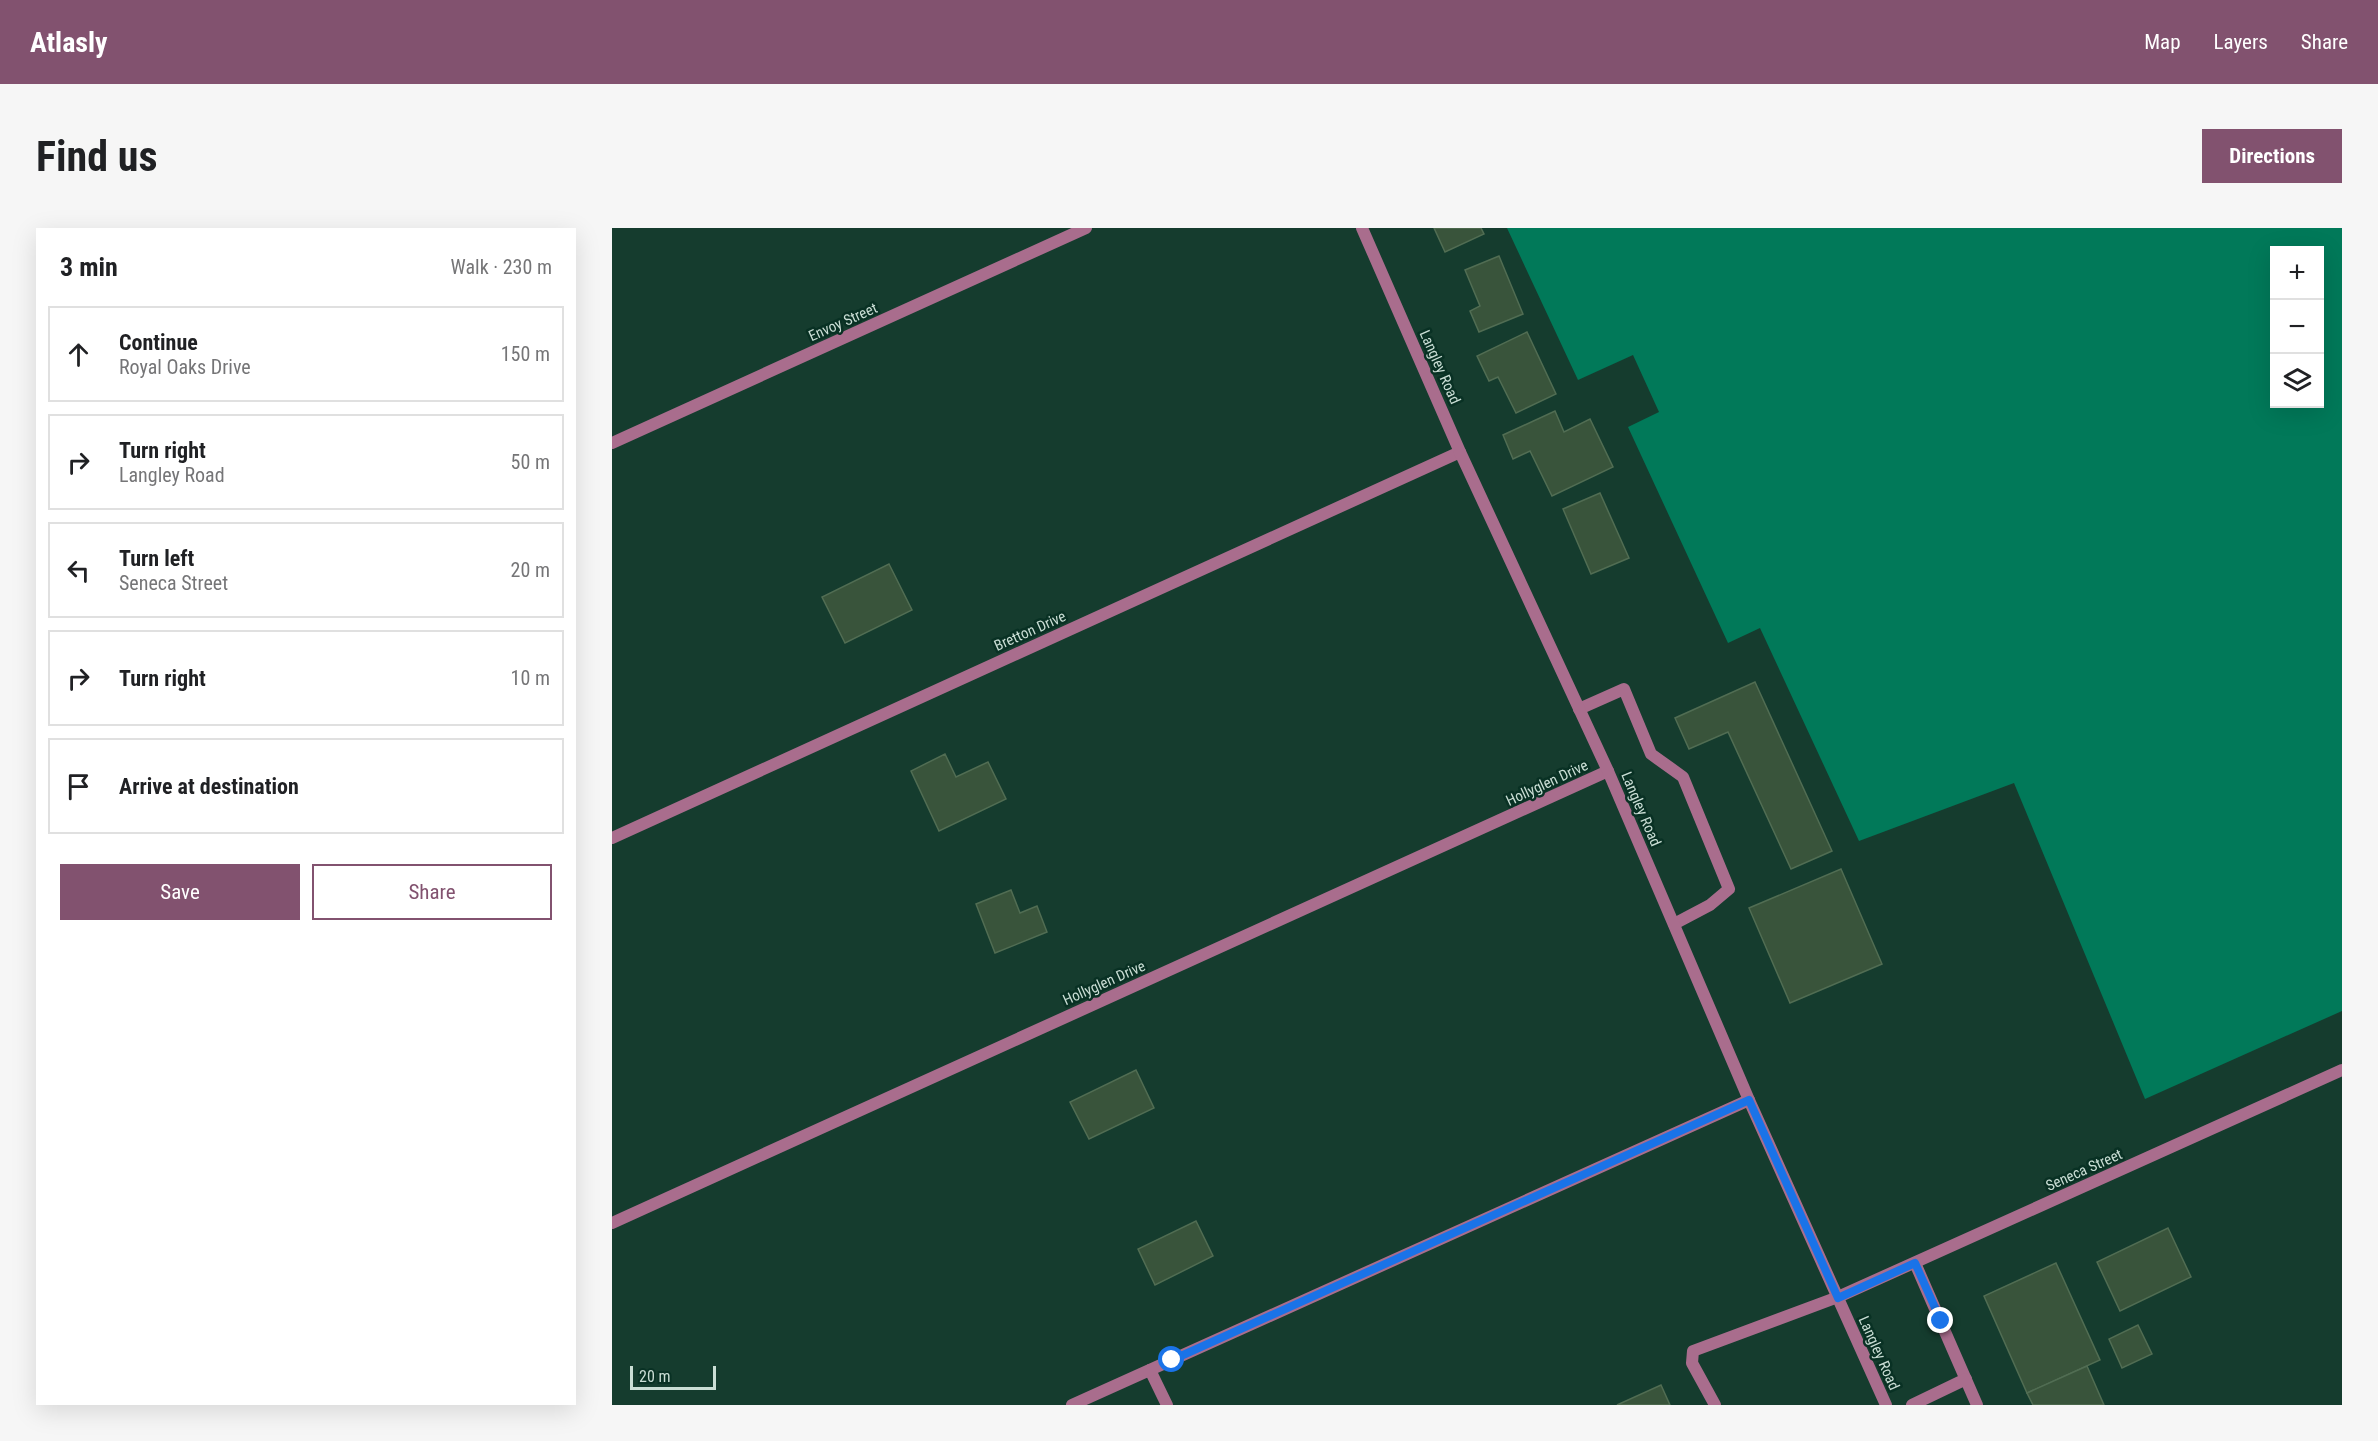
<!DOCTYPE html>
<meta charset="utf-8">
<style>
:root{--surface:#fff;--page:#f6f6f6;--text:#202124;--muted:#757577;--line:#e0e0e0;--accent:#82526f}
body{margin:0;font-family:"Roboto Condensed",sans-serif;background:var(--page);color:var(--text)}
.controls{position:absolute;right:18px;top:18px;display:grid;overflow:hidden;border-radius:0px;box-shadow:0 6px 24px #0002}
.controls button{width:54px;height:54px;display:grid;place-items:center;padding:0;border:0;border-bottom:2px solid var(--line);background:var(--surface);color:var(--text);font:30px sans-serif}
.scale{position:absolute;left:18px;bottom:15px;width:86px;box-sizing:border-box;padding-left:6px;border:3px solid #caded5;border-top:0;font-size:16px;line-height:21px;white-space:nowrap;color:#caded5;-webkit-text-stroke:4px #093124;paint-order:stroke}
.stop{position:absolute;width:18px;height:18px;margin:-14px;border:4px solid #1a73e8;border-radius:50%;background:#fff}
.stop.end{background:#1a73e8;border-color:#fff;box-shadow:0 2px 6px #0008}
.list{margin:0;padding:0;list-style:none}
h2{display:flex;justify-content:space-between;align-items:center;height:78px;margin:0;padding:0 24px;font-size:26px}
h2 small{font-size:20px;font-weight:400;color:var(--muted)}
.list li{display:grid;grid-template-columns:39px 1fr auto;gap:18px;align-items:center;box-sizing:border-box;height:96px;margin:0 12px 12px;padding:0 12px;border:2px solid var(--line);border-radius:0px}
.list b{display:block;font-size:22px;white-space:nowrap}
.list p{margin:0;font-size:20px;white-space:nowrap;color:var(--muted)}
.list em{font-size:20px;font-style:normal;color:var(--muted)}
.actions{display:flex;gap:12px;padding:18px 24px}
.actions a{flex:1;padding:14px 0;border:2px solid var(--accent);border-radius:0px;text-align:center;font-size:21px;color:var(--accent)}
.actions .main{background:var(--accent);color:#fff}
.icon{flex:none;width:33px;height:33px;fill:none;stroke:currentColor;stroke-width:2;stroke-linecap:round;stroke-linejoin:round}
.map{position:relative;flex:none;width:1730px;height:1177px;overflow:hidden;border-radius:0px}
header{display:flex;align-items:center;gap:36px;box-sizing:border-box;height:84px;padding:0 30px;background:var(--accent);color:#fff}
header strong{font-size:28px}
nav{display:flex;gap:33px;margin-inline-start:auto;font-size:21px}
.intro{display:flex;align-items:center;justify-content:space-between;box-sizing:border-box;height:144px;padding:0 36px}
h1{margin:0;font-size:42px}
.button{padding:15px 27px;border-radius:0px;background:var(--accent);color:#fff;font-size:21px;font-weight:700}
main{display:flex;gap:36px;padding:0 36px}
aside{flex:1;background:var(--surface);border-radius:0px;box-shadow:0 6px 24px #0002}
.map>svg:first-child{display:block}
.forest{fill:#017959;fill-rule:evenodd}
.building{fill:#39543b;stroke:#516d53;stroke-width:1.5}
.lines{fill:none;stroke-linecap:round;stroke-linejoin:round}
.service{stroke:#a96d8d;stroke-width:12}
.minor{stroke:#a96d8d;stroke-width:12}
.tertiary{stroke:#a96d8d;stroke-width:12}
.route{stroke:#1a73e8;stroke-width:8}
.labels{text-anchor:middle;dominant-baseline:central;stroke-width:5;stroke-linejoin:round;paint-order:stroke}
.street-label{font-size:15px;fill:#caded5;stroke:#093124}
</style>
<header>
<strong>Atlasly</strong>
<nav><a>Map</a><a>Layers</a><a>Share</a></nav>
</header>
<div class="intro"><h1>Find us</h1><a class="button">Directions</a></div>
<main>
<aside>
<h2>3 min<small>Walk · 230 m</small></h2>
<ul class="list">
<li><svg class="icon" aria-label="ahead" viewBox="0 0 24 24"><path d="M12 20V5M6 11l6-6 6 6"/></svg><div><b>Continue</b><p>Royal Oaks Drive</p></div><em>150 m</em></li>
<li><svg class="icon" aria-label="right" viewBox="0 0 24 24"><path d="M7 20v-9h11M14 6l5 5-5 5"/></svg><div><b>Turn right</b><p>Langley Road</p></div><em>50 m</em></li>
<li><svg class="icon" aria-label="left" viewBox="0 0 24 24"><path d="M17 20v-9H6M10 6l-5 5 5 5"/></svg><div><b>Turn left</b><p>Seneca Street</p></div><em>20 m</em></li>
<li><svg class="icon" aria-label="right" viewBox="0 0 24 24"><path d="M7 20v-9h11M14 6l5 5-5 5"/></svg><div><b>Turn right</b></div><em>10 m</em></li>
<li><svg class="icon" aria-label="arrive" viewBox="0 0 24 24"><path d="M6 21V4h12l-3 4 3 4H6"/></svg><div><b>Arrive at destination</b></div></li>
</ul>
<div class="actions"><a class="main">Save</a><a>Share</a></div>
</aside>
<div class="map">
<svg width="1730" height="1177" viewBox="0 0 1730 1177">
<rect width="100%" height="100%" fill="#153c2e"/>
<path class="forest" d="M895 0H1730V783L1533 871 1402 555 1247 613 1148 400 1116 415 1016 199 1047 184 1021 127 966 152ZM1662 22H1708V176H1662Z"/>
<g class="building">
<path d="M822 0H869L872 6 833 24Z"/>
<path d="M887 28 911 86 867 104 858 83 868 78 853 42Z"/>
<path d="M915 104 944 166 904 185 886 149 877 153 865 128Z"/>
<path d="M943 183 952 204 978 191 1001 239 940 268 918 223 901 231 891 207Z"/>
<path d="M988 265 1017 330 979 346 951 281Z"/>
<path d="M277 336 300 382 233 415 210 369Z"/>
<path d="M1143 454 1220 623 1179 641 1116 504 1077 521 1063 490Z"/>
<path d="M333 526 344 549 376 534 394 571 327 603 299 543Z"/>
<path d="M1229 641 1270 736 1178 775 1137 680Z"/>
<path d="M399 662 408 685 425 678 435 704 383 725 364 676Z"/>
<path d="M524 842 542 880 477 911 458 874Z"/>
<path d="M584 993 601 1028 543 1057 526 1021Z"/>
<path d="M1556 1000 1579 1049 1508 1083 1485 1034Z"/>
<path d="M1444 1035 1488 1132 1415 1165 1372 1068Z"/>
<path d="M1526 1097 1540 1126 1510 1140 1497 1111Z"/>
<path d="M1475 1138 1492 1177H1421L1415 1165Z"/>
<path d="M1049 1157 1058 1177H1005Z"/>
</g>
<g class="lines">
<g class="service">
<path d="M967 481 1012 461 1039 526 1071 549 1117 661 1098 677 1062 696"/>
<path d="M1303 1035 1365 1177"/>
<path d="M1103 1177 1080 1135 1081 1123 1226 1069"/>
<path d="M1300 1177 1354 1151"/>
</g>
<g class="minor">
<path d="M0 215 474 0"/>
<path d="M0 610 848 224"/>
<path d="M0 995 996 543"/>
<path d="M1226 1069 1730 842"/>
<path d="M538 1142 555 1177"/>
<path d="M460 1177 1137 872"/>
</g>
<path class="tertiary" d="M750 0 848 224 996 543 1137 872 1274 1177"/>
</g>
<g class="lines">
<path class="route" d="M560 1132 1137 872 1226 1070 1303 1035 1329 1093"/>
</g>
<g class="labels">
<g class="street-label">
<text transform="translate(231 94) rotate(-24)">Envoy Street</text>
<text transform="translate(828 139) rotate(66)">Langley Road</text>
<text transform="translate(418 403) rotate(-24)">Bretton Drive</text>
<text transform="translate(935 555) rotate(-25)">Hollyglen Drive</text>
<text transform="translate(1029 581) rotate(67)">Langley Road</text>
<text transform="translate(492 755) rotate(-24)">Hollyglen Drive</text>
<text transform="translate(1472 942) rotate(-24)">Seneca Street</text>
<text transform="translate(1267 1125) rotate(66)">Langley Road</text>
</g>
</g>
</svg>
<div class="controls">
<button>+</button>
<button>−</button>
<button><svg class="icon" aria-label="layers" viewBox="0 0 24 24"><path d="M12 4l9 5-9 5-9-5zM3 14l9 5 9-5"/></svg></button>
</div>
<div class="scale">20 m</div>
<div class="stop" style="left:560px;top:1132px"></div>
<div class="stop end" style="left:1329px;top:1093px"></div>
</div>
</main>
